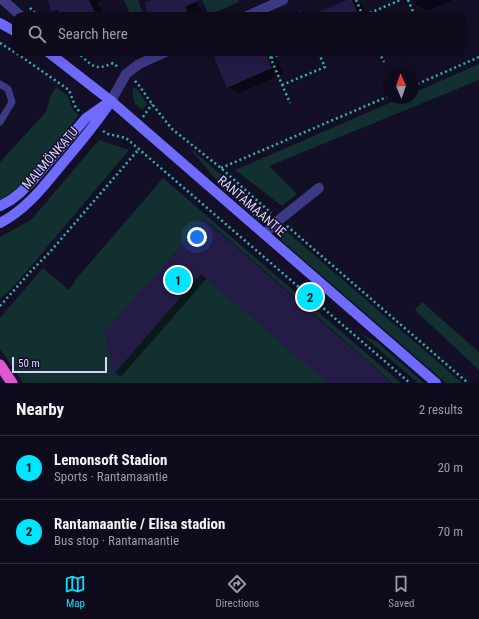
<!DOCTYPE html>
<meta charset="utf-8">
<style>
:root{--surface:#0e0b1c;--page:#1c1929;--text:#f1f3f6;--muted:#9b9ba3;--line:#2e2b3b;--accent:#00e5ff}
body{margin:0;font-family:"Roboto Condensed",sans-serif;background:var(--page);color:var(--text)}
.compass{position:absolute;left:383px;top:68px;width:36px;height:36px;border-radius:50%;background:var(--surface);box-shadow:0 4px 16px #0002;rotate:358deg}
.scale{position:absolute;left:12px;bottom:10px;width:95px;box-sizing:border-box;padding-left:4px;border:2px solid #d9d4ff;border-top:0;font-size:11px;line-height:14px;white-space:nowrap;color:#d9d4ff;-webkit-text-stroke:3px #130f26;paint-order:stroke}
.you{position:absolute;left:197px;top:237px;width:14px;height:14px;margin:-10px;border:3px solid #fff;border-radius:50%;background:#1a73e8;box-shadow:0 0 0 6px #1a73e833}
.badge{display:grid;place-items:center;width:26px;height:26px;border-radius:50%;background:var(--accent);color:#111;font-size:13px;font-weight:700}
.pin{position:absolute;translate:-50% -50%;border:2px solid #fff;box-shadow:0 1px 4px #0006}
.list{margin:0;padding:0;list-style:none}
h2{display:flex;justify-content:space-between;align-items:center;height:52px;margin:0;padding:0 16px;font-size:17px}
h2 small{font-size:13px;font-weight:400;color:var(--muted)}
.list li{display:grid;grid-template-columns:26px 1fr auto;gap:12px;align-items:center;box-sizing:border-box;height:64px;padding:0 16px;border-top:1px solid var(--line)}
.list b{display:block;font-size:15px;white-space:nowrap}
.list p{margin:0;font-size:13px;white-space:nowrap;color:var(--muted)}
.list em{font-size:13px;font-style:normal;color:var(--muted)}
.icon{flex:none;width:22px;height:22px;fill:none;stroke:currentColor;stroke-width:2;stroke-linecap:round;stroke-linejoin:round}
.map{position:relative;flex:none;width:479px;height:383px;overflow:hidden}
.search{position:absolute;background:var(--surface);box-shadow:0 4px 16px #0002;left:12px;right:12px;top:12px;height:44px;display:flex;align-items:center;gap:10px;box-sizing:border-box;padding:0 14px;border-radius:12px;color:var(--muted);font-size:15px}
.sheet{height:180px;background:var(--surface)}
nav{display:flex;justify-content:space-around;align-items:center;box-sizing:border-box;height:56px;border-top:1px solid var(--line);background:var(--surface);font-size:11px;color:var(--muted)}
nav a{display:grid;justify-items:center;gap:2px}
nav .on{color:var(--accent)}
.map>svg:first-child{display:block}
.green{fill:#12302f}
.shadow{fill:#0007}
.building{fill:#241b47}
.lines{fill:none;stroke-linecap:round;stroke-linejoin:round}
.path{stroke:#2fb8b0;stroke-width:2.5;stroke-dasharray:2 3;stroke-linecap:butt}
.service{stroke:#3d3a85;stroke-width:7}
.minor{stroke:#3d3a85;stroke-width:10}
.tertiary{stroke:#3d3a85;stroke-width:10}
.secondary{stroke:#6f6bff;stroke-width:10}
.trunk{stroke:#e055d1;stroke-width:11}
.labels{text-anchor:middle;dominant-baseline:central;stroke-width:3;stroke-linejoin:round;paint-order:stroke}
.street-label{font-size:13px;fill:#d9d4ff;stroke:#130f26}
</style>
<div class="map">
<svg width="479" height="383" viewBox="0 0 479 383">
<rect width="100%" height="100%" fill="#130f26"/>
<g class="green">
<path d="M124 0H138L144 16H126L130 14Z"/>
<path d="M202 0H238L239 2 209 15Z"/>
<path d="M479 64V80L269 166 297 194 282 206 235 170 401 98H413V93Z"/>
<path d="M56 87 67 95 73 110 79 115 30 177 17 190 0 200V162L46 112 51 95Z"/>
<path d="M133 87 139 91 147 104 142 110C133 103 132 98 133 87Z"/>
<path d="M99 140 129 150 15 285 0 299V237L31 220Z"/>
<path d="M191 150H192L267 214V218L263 221 258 220 223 188Z"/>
<path d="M163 178 401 383H23L0 349V318L43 268 69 290 77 278Z"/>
<path d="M284 229 462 383H446L282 241C281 236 281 233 284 229Z"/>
<path d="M422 302 479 352V370L415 310Z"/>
<path d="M360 333 377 342 424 383H418Z"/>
</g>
<g class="shadow">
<path d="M49 0H102L97 3 105 16H60L52 11Z"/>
<path d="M155 0H194L202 11 196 14 197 16H149Z"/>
<path d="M349 0H353L362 5 367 16H312Z"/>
<path d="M414 0H454L427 11 416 5Z"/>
<path d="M229 52H273L283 74 239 93 228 87Z"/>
<path d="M204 220 211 224 393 383H329L207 278 121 377 115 373 105 334Z"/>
</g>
<g class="building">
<path d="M48 0H89L95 12 88 16H59L58 10 51 12Z"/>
<path d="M153 0H200L185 7 190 16H148L145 3Z"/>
<path d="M347 0H352L359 16H309Z"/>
<path d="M227 52H265L272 68 227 88 214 57Z"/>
<path d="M204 219 392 383H327L201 274 114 374 104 333Z"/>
</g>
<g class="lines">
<g class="path">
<path d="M356 0 363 16 400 0"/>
<path d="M408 0 415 16"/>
<path d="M30 8 38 16"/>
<path d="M299 12 301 16"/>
<path d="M0 43 16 53 69 90 75 106 79 111"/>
<path d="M77 52C92 65 94 72 113 63L118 67"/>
<path d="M268 52 290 103"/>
<path d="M379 52 384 62"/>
<path d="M271 58 284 52"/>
<path d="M135 81 138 84 152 104 172 129 221 168 271 213"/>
<path d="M282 85 325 67 318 52"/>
<path d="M413 86 479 57"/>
<path d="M143 117 152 104"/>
<path d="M103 131 108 134 126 138 410 383"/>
<path d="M221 168 389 96"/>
<path d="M287 226 468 383"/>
<path d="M0 306 32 270 49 253 139 149"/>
</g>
<path class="service" d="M0 84 8 89 12 102 0 122"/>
<g class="minor">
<path d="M3 0 21 16"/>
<path d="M264 234 279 220 319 188"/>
</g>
<g class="tertiary">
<path d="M247 16 283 0"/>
<path d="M111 101 126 74 139 64 166 52"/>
</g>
<g class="secondary">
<path d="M0 23 16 32"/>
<path d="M48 52 111 101 436 383"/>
<path d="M0 206 11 200 20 193 33 180 86 118 106 104"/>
<path d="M0 223C26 210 44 186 62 164 80 143 96 124 111 101"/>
</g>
<path class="trunk" d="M0 365 12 383"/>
</g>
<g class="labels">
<g class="street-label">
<text transform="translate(50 158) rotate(-49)">MALMÖNKATU</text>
<text transform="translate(252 206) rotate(41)">RANTAMAANTIE</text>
</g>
</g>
</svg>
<svg class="compass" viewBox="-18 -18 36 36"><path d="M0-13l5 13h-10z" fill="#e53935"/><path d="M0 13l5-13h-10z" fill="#9b9ba3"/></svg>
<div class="scale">50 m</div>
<div class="you"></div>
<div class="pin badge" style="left:178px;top:280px">1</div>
<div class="pin badge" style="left:310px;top:297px">2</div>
<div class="search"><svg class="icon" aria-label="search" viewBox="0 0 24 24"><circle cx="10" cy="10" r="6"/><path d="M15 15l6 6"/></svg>Search here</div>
</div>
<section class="sheet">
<h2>Nearby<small>2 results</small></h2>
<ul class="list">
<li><span class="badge">1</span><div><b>Lemonsoft Stadion</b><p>Sports · Rantamaantie</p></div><em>20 m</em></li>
<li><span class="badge">2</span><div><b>Rantamaantie / Elisa stadion</b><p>Bus stop · Rantamaantie</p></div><em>70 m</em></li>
</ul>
</section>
<nav>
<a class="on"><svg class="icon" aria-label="map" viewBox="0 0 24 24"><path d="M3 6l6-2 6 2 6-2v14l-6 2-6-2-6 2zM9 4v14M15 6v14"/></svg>Map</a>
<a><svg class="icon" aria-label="directions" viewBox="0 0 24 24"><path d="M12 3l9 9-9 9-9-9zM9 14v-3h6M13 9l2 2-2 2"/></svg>Directions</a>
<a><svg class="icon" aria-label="saved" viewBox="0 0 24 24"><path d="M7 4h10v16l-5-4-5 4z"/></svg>Saved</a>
</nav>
